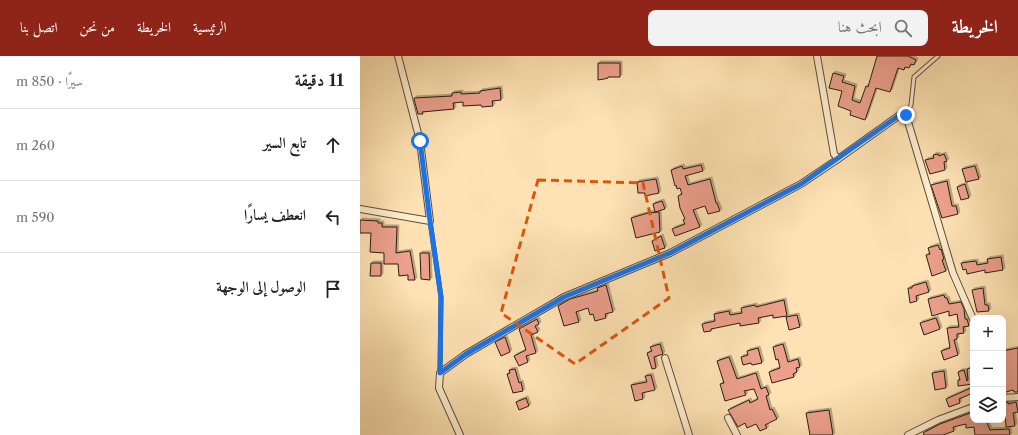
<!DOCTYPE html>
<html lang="ar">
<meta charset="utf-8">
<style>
:root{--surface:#fff;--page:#f2f2f2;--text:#222;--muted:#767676;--line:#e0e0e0;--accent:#8f2418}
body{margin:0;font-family:"Libre Caslon Text",Amiri,serif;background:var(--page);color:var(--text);direction:rtl}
.controls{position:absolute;right:12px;bottom:12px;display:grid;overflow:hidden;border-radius:8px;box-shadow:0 4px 16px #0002}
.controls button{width:36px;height:36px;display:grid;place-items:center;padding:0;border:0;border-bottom:1px solid var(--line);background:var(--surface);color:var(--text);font:20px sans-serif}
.stop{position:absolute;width:12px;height:12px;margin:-9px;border:3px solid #1a73e8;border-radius:50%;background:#fff}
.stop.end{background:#1a73e8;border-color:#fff;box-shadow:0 1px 4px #0008}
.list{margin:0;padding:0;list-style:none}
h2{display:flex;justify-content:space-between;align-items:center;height:52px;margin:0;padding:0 16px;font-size:17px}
h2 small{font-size:13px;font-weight:400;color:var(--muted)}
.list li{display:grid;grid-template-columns:26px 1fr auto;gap:12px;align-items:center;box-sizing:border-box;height:72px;padding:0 16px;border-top:1px solid var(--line)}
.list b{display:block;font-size:15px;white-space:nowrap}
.list em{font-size:13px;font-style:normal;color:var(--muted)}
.icon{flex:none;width:22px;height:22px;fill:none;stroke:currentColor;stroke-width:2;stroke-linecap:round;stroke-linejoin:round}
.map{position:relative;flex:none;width:658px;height:379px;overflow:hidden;direction:ltr}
header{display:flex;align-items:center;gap:24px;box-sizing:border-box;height:56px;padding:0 20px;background:var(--accent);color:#fff}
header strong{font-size:19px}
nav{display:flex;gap:22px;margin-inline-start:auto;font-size:14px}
.search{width:280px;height:36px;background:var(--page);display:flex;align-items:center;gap:10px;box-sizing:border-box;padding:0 14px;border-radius:8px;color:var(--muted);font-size:15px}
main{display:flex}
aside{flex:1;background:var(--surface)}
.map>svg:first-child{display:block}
.building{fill:#eca08c;stroke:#2a1d12;filter:url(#shadow)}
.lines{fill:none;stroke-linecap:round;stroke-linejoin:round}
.service-casing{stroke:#5f4e3a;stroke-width:5}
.minor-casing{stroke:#5f4e3a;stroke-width:8}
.service{stroke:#feecce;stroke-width:3}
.minor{stroke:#feecce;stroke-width:6}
.route{stroke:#1a73e8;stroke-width:5}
.marked{fill:none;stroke:#de560c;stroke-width:3;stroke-dasharray:8 5;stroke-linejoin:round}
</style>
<header>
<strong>الخريطة</strong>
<div class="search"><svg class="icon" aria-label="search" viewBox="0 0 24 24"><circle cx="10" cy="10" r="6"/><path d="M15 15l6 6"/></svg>ابحث هنا</div>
<nav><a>الرئيسية</a><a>الخريطة</a><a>من نحن</a><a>اتصل بنا</a></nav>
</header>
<main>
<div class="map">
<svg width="658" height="379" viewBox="0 0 658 379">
<defs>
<filter id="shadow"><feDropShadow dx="2" dy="-2" stdDeviation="0" flood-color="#0004"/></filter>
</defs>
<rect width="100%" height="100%" fill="#fee2b3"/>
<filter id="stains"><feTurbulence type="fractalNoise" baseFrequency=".005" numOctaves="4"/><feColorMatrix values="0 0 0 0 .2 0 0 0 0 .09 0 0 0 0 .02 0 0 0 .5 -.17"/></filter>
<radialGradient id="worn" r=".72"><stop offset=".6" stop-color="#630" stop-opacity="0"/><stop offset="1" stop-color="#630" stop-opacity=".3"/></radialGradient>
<g class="building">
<path d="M517 0H548L556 4 554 9 551 8 549 12 545 11 544 14 538 12 530 36 516 32 505 64 490 59 491 55 478 50 482 35 469 32 473 17 484 20 482 26 495 30 492 44 500 47 506 30 508 31Z"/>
<path d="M238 7H260V21H248V22L244 23 238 24Z"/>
<path d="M140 32 141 44 132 45 133 50 122 51 121 49 103 50V46L93 47 94 53 62 56 63 58H58L54 43V42L92 40V37L101 36V38L120 37V35Z"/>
<path d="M578 98 579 100 584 98 587 105 584 106 585 114 570 118 565 104 574 102 573 99Z"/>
<path d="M341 109 343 115 325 120 328 129 350 123 356 147H357L360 155 348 158 345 150 333 154 340 171 315 180 312 173 325 168 323 164 325 163 320 152 318 140 322 138 320 132 317 133 316 129 315 130 311 114 322 110 323 113Z"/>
<path d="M615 110 619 123 606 126 602 113Z"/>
<path d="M296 123 299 137 285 140V137H278L277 126Z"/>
<path d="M587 125 592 150H596L598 158 582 162 571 129Z"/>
<path d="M605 128 609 142 601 144 597 131Z"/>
<path d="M302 145 305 153 295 156 293 148Z"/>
<path d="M299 156 300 176 276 182 271 162 288 157Z"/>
<path d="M0 164 18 165V167H22V171H37L36 197 50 195 55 224H48V219L39 220 38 208H24V197L10 196 11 177H0Z"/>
<path d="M301 180 305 192 295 195 292 185Z"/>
<path d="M578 189 580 194 581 193 584 203 582 204 586 215 572 220 566 199 570 198 568 192Z"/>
<path d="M60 197H69L70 224 61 223Z"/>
<path d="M641 201 643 214 625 217V214L607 218 606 213 603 214 601 207 616 205 617 209 628 207 627 203Z"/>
<path d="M11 207H21V220H10Z"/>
<path d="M566 226 569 236 556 240 557 245 550 247 548 232H552V230Z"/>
<path d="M246 229 253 256 245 258 246 262 235 265 233 258 230 259 228 252 216 256 219 266 204 270 198 250 210 243 238 235 237 232Z"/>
<path d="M623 232 625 249H628L629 255 617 256 612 234Z"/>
<path d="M584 239 585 242H587L589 248 601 246 604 253 605 263H607L609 270 603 271 604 277 597 278V283L594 284 598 299 584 304 581 295 590 292 587 272 599 271 597 258 589 260V255L572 260 568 243Z"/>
<path d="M424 244 427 260 413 262V259L398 262 399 267 380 270V267L351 273V275L344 276 342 268 355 265 354 258 369 255 370 259 382 257 381 252 395 249 396 251Z"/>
<path d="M437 259 440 271 429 274 426 261Z"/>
<path d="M576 262 580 273 564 279 560 267Z"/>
<path d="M177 263 179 268 175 270 178 276 171 279 176 297 166 300 168 306 159 310 154 300 166 294 159 273Z"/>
<path d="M145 281 150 296 141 300 135 286Z"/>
<path d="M300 288 303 298 294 301 296 312 292 313 287 297 292 295 290 291Z"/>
<path d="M423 288 428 306 438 303 440 311 436 312 437 316 433 318 434 321 412 327 409 316 420 312 418 303 416 304 413 291Z"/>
<path d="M398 292 402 307 392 309 391 307 383 309 381 301 388 299 387 295Z"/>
<path d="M658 292V336H654L653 334 643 337V295Z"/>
<path d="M369 301 377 323 396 317 401 333 406 331 409 339 406 340 410 354 412 353 417 363 405 369 407 372 400 375 396 368 387 372 385 367 378 371 368 354 389 344 390 347 398 343 394 333 384 335 386 339 365 345 360 328 364 327 357 305Z"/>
<path d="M613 311V328L598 330V324H600L598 316 604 314 607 325 608 324 607 313Z"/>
<path d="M155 313 159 327 161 326 163 335 153 337 147 318 150 317 149 314Z"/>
<path d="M584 315 586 332 575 334 572 317Z"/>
<path d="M291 319 295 334 282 337 283 343 275 345 271 329 287 326 285 320Z"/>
<path d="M613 331V337L599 343 600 347 589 351 586 343Z"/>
<path d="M166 342 169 350 159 354 156 346Z"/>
<path d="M643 346H648V348L656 346 658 356 653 357 655 370 646 371 645 358H643Z"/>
<path d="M469 354 473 379H450L446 357Z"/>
<path d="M613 356V364H626L630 374 649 373 650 379H615L614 371 606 372V368L593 371 594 375 583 379H564L563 377 580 368Z"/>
</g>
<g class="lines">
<g class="service-casing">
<g id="service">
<path d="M546 59 551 49 554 21 578 0"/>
<path d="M70 165 81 241 80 315"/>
</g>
</g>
<g class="minor-casing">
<g id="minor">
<path d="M457 0 474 98 478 103 541 58 546 59 593 217 613 263"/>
<path d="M0 153 70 165 60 85 38 0"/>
<path d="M305 302 329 379"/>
<path d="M643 342 658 341"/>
<path d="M368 362 377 379"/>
<path d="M100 379 79 332 80 317 106 298 204 241 310 197 441 128 478 103"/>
<path d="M548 379 578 364 613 351"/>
</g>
</g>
<use href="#service" class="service"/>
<use href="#minor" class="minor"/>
</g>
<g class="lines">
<path class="route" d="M60 85 70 165 81 241 80 317 106 298 204 241 310 197 441 128 541 58 546 59"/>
</g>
<path class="marked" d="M178 124 283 127 309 242 215 308 141 257Z"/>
<rect width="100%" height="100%" filter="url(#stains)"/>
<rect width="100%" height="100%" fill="url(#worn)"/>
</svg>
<div class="controls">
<button>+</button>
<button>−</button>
<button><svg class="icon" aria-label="layers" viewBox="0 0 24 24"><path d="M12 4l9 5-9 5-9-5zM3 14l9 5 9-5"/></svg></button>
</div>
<div class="stop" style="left:60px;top:85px"></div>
<div class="stop end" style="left:546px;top:59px"></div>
</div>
<aside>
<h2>11 دقيقة<small>سيرًا · 850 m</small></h2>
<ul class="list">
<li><svg class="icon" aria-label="ahead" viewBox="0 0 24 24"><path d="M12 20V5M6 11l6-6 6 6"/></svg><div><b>تابع السير</b></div><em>260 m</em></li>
<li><svg class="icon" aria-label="left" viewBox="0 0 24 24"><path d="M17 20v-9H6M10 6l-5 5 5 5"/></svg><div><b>انعطف يسارًا</b></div><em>590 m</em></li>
<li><svg class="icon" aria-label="arrive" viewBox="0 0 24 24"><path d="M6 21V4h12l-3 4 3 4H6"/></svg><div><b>الوصول إلى الوجهة</b></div></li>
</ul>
</aside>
</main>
